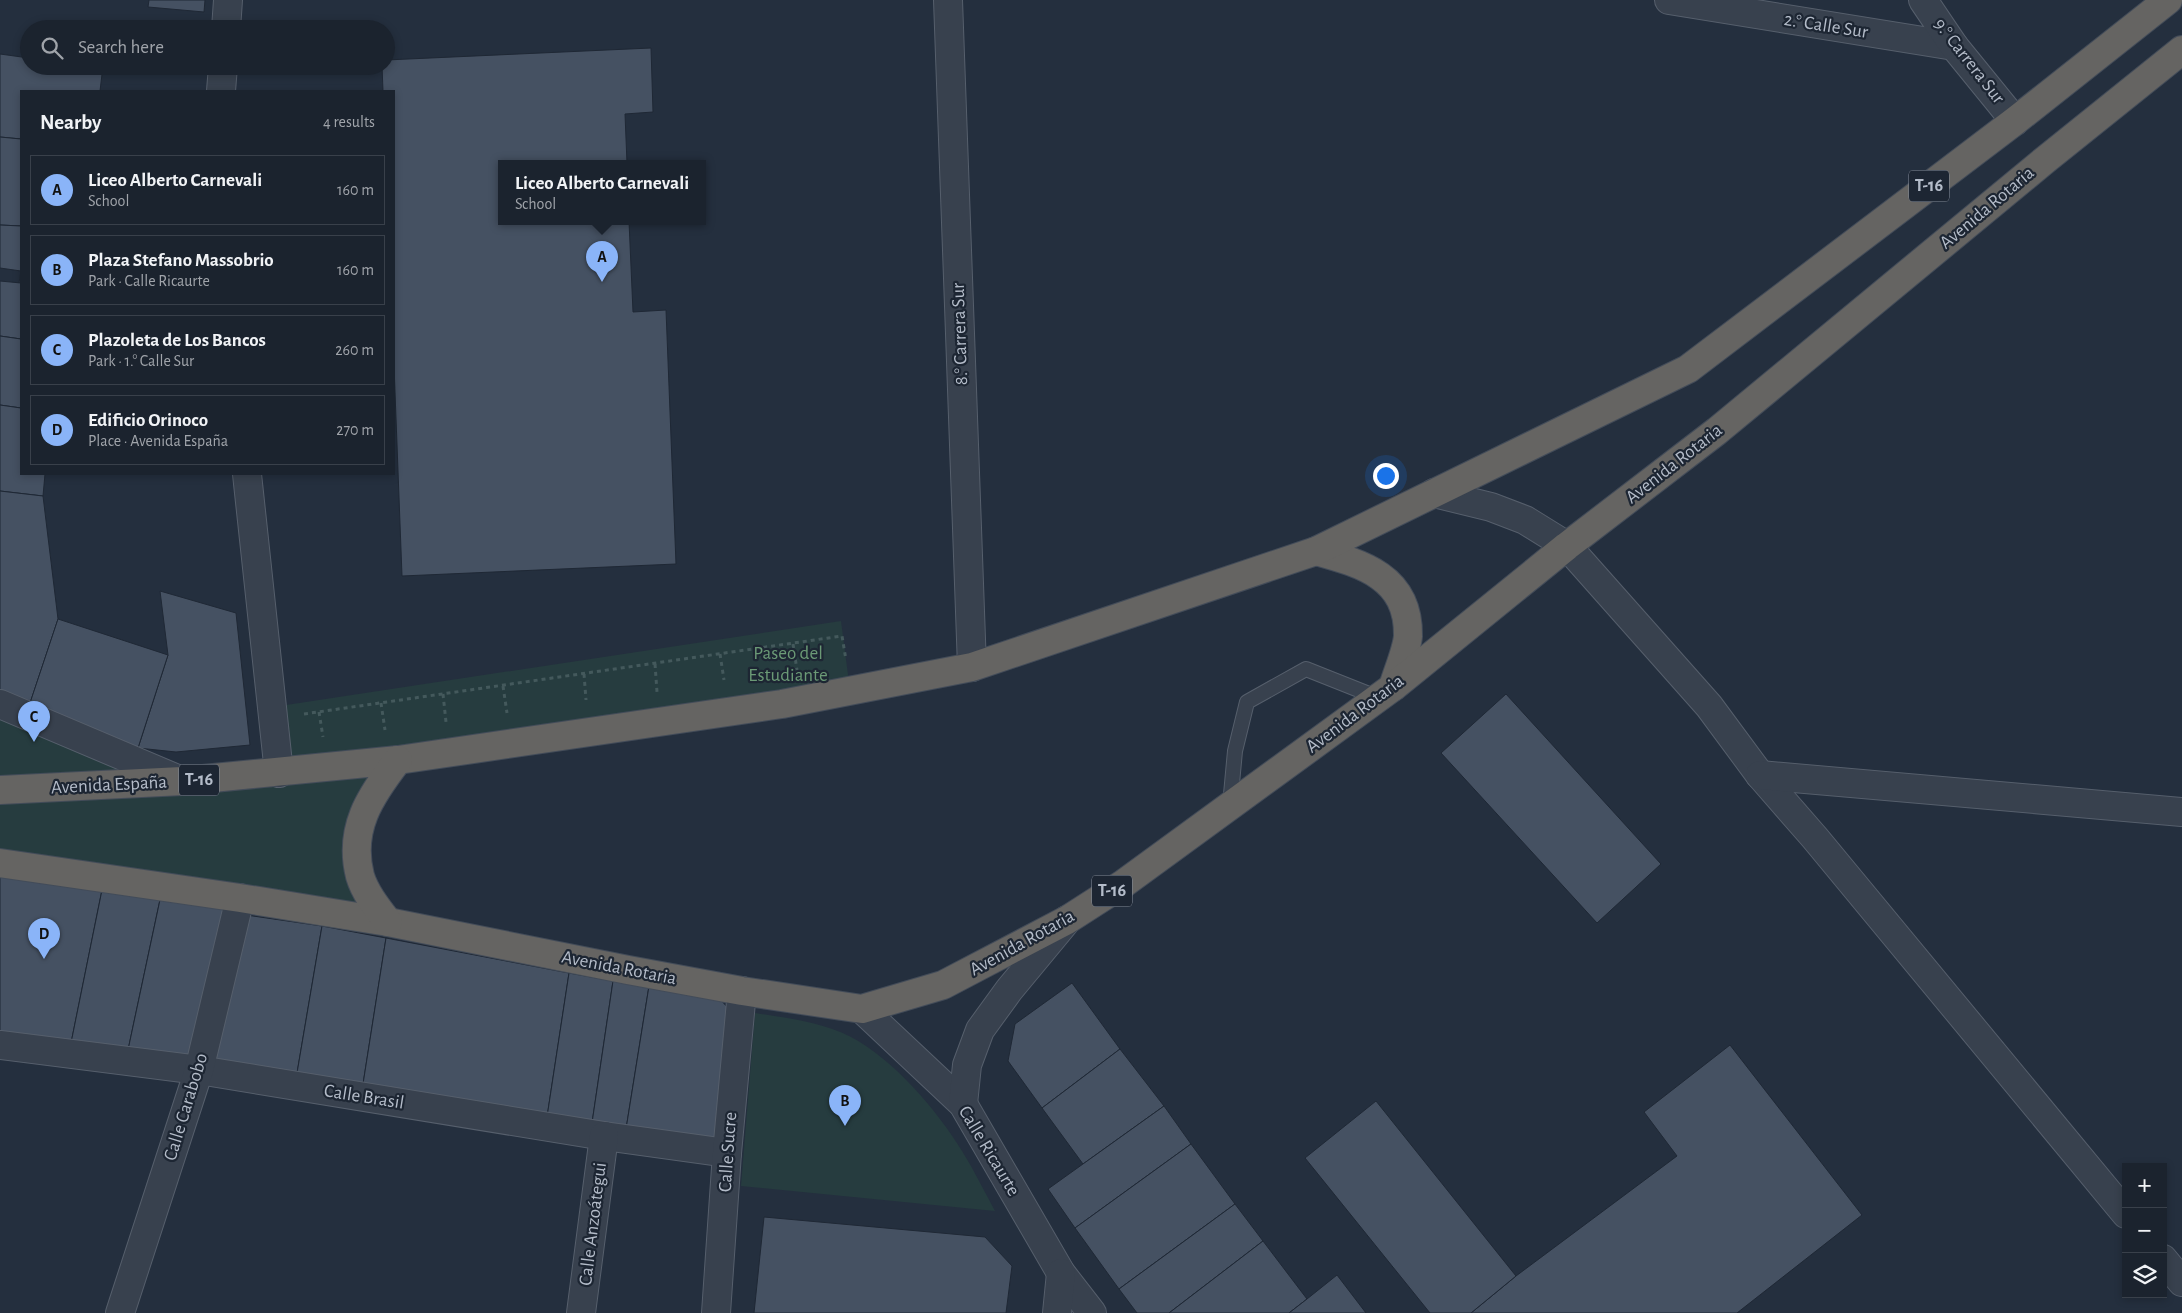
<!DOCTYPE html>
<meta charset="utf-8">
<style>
:root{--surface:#1b232e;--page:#242b36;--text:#f1f3f6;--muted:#a0a4aa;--line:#39404a;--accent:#8ab4f8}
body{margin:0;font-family:"Alegreya Sans",sans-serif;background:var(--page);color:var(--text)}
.controls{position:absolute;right:15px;bottom:15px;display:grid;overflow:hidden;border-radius:0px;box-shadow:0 2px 8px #0003}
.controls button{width:45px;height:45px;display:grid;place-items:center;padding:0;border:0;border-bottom:1px solid var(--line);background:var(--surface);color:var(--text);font:25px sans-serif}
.you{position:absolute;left:1385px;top:475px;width:18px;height:18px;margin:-12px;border:4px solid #fff;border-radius:50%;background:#1a73e8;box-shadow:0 0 0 8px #1a73e833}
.badge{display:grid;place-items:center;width:32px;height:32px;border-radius:50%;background:var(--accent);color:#111;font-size:16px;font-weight:700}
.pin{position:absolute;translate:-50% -41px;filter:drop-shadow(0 1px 2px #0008)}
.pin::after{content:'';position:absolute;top:26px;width:18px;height:15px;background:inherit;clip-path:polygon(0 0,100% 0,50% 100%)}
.popup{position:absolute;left:498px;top:160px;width:208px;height:65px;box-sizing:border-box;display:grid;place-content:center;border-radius:0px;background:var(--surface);filter:drop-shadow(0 1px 4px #0005);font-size:16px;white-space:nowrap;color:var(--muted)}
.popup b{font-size:19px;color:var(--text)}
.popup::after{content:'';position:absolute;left:50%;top:100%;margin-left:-10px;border:10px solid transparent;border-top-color:var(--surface)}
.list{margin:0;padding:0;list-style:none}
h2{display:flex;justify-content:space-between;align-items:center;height:65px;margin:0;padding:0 20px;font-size:21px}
h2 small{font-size:16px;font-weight:400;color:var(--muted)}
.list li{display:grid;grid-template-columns:32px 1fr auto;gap:15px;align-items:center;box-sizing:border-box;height:70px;margin:0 10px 10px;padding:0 10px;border:1px solid var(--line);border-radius:0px}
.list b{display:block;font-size:19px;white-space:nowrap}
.list p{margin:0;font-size:16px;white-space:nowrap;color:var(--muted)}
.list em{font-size:16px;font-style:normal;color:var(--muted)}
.icon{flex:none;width:28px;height:28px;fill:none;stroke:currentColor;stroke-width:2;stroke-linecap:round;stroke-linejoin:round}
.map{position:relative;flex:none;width:2182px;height:1313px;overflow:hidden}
.search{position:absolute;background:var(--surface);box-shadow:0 2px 8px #0003;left:20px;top:20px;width:375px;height:55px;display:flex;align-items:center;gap:12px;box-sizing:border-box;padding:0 18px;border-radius:28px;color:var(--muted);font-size:19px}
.panel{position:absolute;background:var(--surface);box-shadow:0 2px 8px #0003;left:20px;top:90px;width:375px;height:385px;border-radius:0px}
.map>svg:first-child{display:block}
.green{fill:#263c3f}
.building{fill:#455162;stroke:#1f2835}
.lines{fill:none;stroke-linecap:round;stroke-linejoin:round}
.service-casing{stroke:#565f6c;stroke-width:16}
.minor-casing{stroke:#565f6c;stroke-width:30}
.trunk-casing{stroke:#434c59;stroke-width:30}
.path{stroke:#44595c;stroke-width:3;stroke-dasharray:4 4;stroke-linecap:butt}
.service{stroke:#38414e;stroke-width:14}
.minor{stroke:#38414e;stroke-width:28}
.trunk{stroke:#656462;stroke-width:28}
.labels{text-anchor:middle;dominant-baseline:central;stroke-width:4.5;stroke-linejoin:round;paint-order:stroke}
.shield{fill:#1d2633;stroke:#878f9c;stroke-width:1}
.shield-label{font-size:18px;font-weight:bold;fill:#b4bcc9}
.street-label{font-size:19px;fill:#b4bcc9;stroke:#1d2633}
.park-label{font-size:19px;fill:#6b9a76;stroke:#1d2633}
</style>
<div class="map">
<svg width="2182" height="1313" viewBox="0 0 2182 1313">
<rect width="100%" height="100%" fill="#242f3e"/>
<g class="green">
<path d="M841 621 850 690 280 772 273 707Z"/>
<path d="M0 714 136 771 0 778Z"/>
<path d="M398 760 358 831 388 922 0 857V800Z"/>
<path d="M755 1013C787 1018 822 1022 851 1037 894 1060 937 1110 962 1151 974 1170 984 1191 995 1211L741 1186Z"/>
</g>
<g class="building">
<path d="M149 0H205L204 12 148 7Z"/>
<path d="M651 48 653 112 625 114 627 163H502V221H629L633 312 666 310 676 564 402 576 394 366V91H383L382 66H386V60Z"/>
<path d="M0 54 29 58V66H103L100 91H21V139L0 137Z"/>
<path d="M0 137 21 139V226L0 225Z"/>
<path d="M0 225 21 226V283H19L21 271 0 268Z"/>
<path d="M0 281 21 283V339L0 336Z"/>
<path d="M0 336 21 339V408L0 405Z"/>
<path d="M0 405 21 408V474H45L43 496 0 491Z"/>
<path d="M0 491 43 496 58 619 29 706 0 692Z"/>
<path d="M160 591 236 613 250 745 176 752 138 748 168 655Z"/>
<path d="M58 619 168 655 138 748 29 706Z"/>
<path d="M1506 694 1661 864 1597 923 1441 753Z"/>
<path d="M0 872 103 885 71 1043 0 1033Z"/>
<path d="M103 885 161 895 128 1050 71 1043Z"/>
<path d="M161 895 226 905 189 1058 128 1050Z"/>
<path d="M246 915 322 926 297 1073 210 1059Z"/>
<path d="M322 926 386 938 363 1084 297 1073Z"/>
<path d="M386 938 569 973 547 1117 363 1084Z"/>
<path d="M569 973 613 981 592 1123 547 1117Z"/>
<path d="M613 981 649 986 626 1129 592 1123Z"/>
<path d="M1072 983 1120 1049 1042 1108 1008 1061 1015 1024Z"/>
<path d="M649 986 720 999 728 1008 718 1143 626 1129Z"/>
<path d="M1730 1045 1862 1215 1737 1313H1471L1516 1276 1677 1156 1644 1112Z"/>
<path d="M1120 1049 1164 1106 1083 1164 1042 1108Z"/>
<path d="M1376 1101 1516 1276 1471 1313H1430L1305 1158Z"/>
<path d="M1164 1106 1191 1144 1075 1228 1048 1189Z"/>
<path d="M1191 1144 1235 1204 1119 1289 1075 1228Z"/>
<path d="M1235 1204 1263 1241 1169 1313H1137L1119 1289Z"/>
<path d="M764 1217 985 1237 1012 1266 1006 1313H754Z"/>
<path d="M1263 1241 1307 1299 1289 1313H1169Z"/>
<path d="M1337 1275 1366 1313H1289L1307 1299Z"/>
</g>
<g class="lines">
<g class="service-casing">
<path id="service" d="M1230 805 1235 751 1247 702 1306 669 1379 698"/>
</g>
<g class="minor-casing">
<g id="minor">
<path d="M948 0 972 667"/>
<path d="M1669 0 1954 46"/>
<path d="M1923 0 1954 46 2015 121"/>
<path d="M226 29 228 0"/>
<path d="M221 91 223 66"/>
<path d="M247 474 279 773"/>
<path d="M1434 493 1491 507 1525 520 1567 546 1709 706 1760 775 1815 838 2126 1214"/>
<path d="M0 704 182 781"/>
<path d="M1760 775 2182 812"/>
<path d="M862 1009 963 1104 1061 1273 1092 1313"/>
<path d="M0 1045 199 1070 604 1136 727 1153"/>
<path d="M963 1104 967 1065 980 1030 1009 990 1067 920"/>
<path d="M2163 1259 2182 1282"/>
<path d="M120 1313 199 1070 240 898"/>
<path d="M581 1313 604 1136"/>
<path d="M716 1313 727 1153 742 991"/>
<path d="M1057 1313 1061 1273"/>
</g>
</g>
<g class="trunk-casing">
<g id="trunk">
<path d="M1316 551C1363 564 1409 577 1408 636 1407 650 1397 673 1393 687"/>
<path d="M0 790 182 781 398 760 782 704 972 667 1316 551 1688 369 2015 121 2168 0"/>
<path d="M0 863 240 898 388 922 628 970 742 991 862 1009 943 985 1067 920 1123 884 1393 687 1567 546 1717 431 2045 160 2182 50"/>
<path d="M388 922C378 909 365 893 360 876 348 829 370 796 398 760"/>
</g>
</g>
<g class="path">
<path d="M793 644 797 670"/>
<path d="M720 654 724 680"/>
<path d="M655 664 657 692"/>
<path d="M584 674 586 700"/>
<path d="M503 686 507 713"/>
<path d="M443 694 446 722"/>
<path d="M381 703 385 730"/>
<path d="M319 712 323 737"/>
<path d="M304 714 842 636 846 660"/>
</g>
<use href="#service" class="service"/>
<use href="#minor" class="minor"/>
<use href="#trunk" class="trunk"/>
</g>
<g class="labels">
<g class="shield">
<rect x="1909" y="170.5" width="40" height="31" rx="4"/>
<rect x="179" y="764.5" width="40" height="31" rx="4"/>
<rect x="1092" y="875.5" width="40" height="31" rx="4"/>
</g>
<g class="shield-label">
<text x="1929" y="186">T-16</text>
<text x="199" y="780">T-16</text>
<text x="1112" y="891">T-16</text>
</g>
<g class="street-label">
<text transform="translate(1826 26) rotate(9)">2.° Calle Sur</text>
<text transform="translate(1969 61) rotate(52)">9.° Carrera Sur</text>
<text transform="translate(1987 208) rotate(-40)">Avenida Rotaria</text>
<text transform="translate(960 334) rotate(-92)">8.° Carrera Sur</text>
<text transform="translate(1674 464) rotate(-38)">Avenida Rotaria</text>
<text transform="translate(1355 714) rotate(-37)">Avenida Rotaria</text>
<text transform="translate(109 785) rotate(-3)">Avenida España</text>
<text transform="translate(1022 943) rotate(-29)">Avenida Rotaria</text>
<text transform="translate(619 968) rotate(11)">Avenida Rotaria</text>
<text transform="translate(364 1097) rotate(9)">Calle Brasil</text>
<text transform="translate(186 1107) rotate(-73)">Calle Carabobo</text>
<text transform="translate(989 1151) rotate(59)">Calle Ricaurte</text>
<text transform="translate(728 1152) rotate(-86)">Calle Sucre</text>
<text transform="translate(593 1224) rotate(-83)">Calle Anzoátegui</text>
</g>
<g class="park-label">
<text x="788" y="653">Paseo del<tspan x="788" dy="22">Estudiante</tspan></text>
</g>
</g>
</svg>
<div class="controls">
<button>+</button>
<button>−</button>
<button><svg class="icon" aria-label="layers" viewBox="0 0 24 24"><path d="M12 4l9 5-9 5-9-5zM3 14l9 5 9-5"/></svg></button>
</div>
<div class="you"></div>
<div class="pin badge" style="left:602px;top:282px">A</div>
<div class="popup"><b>Liceo Alberto Carnevali</b>School</div>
<div class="pin badge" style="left:845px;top:1126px">B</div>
<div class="pin badge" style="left:34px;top:742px">C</div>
<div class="pin badge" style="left:44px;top:959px">D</div>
<div class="search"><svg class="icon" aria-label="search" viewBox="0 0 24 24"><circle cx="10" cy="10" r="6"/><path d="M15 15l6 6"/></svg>Search here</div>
<section class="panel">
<h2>Nearby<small>4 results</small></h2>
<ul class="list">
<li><span class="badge">A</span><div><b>Liceo Alberto Carnevali</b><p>School</p></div><em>160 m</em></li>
<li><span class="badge">B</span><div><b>Plaza Stefano Massobrio</b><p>Park · Calle Ricaurte</p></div><em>160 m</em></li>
<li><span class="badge">C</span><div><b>Plazoleta de Los Bancos</b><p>Park · 1.° Calle Sur</p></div><em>260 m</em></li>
<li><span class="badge">D</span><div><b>Edificio Orinoco</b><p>Place · Avenida España</p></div><em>270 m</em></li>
</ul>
</section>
</div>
